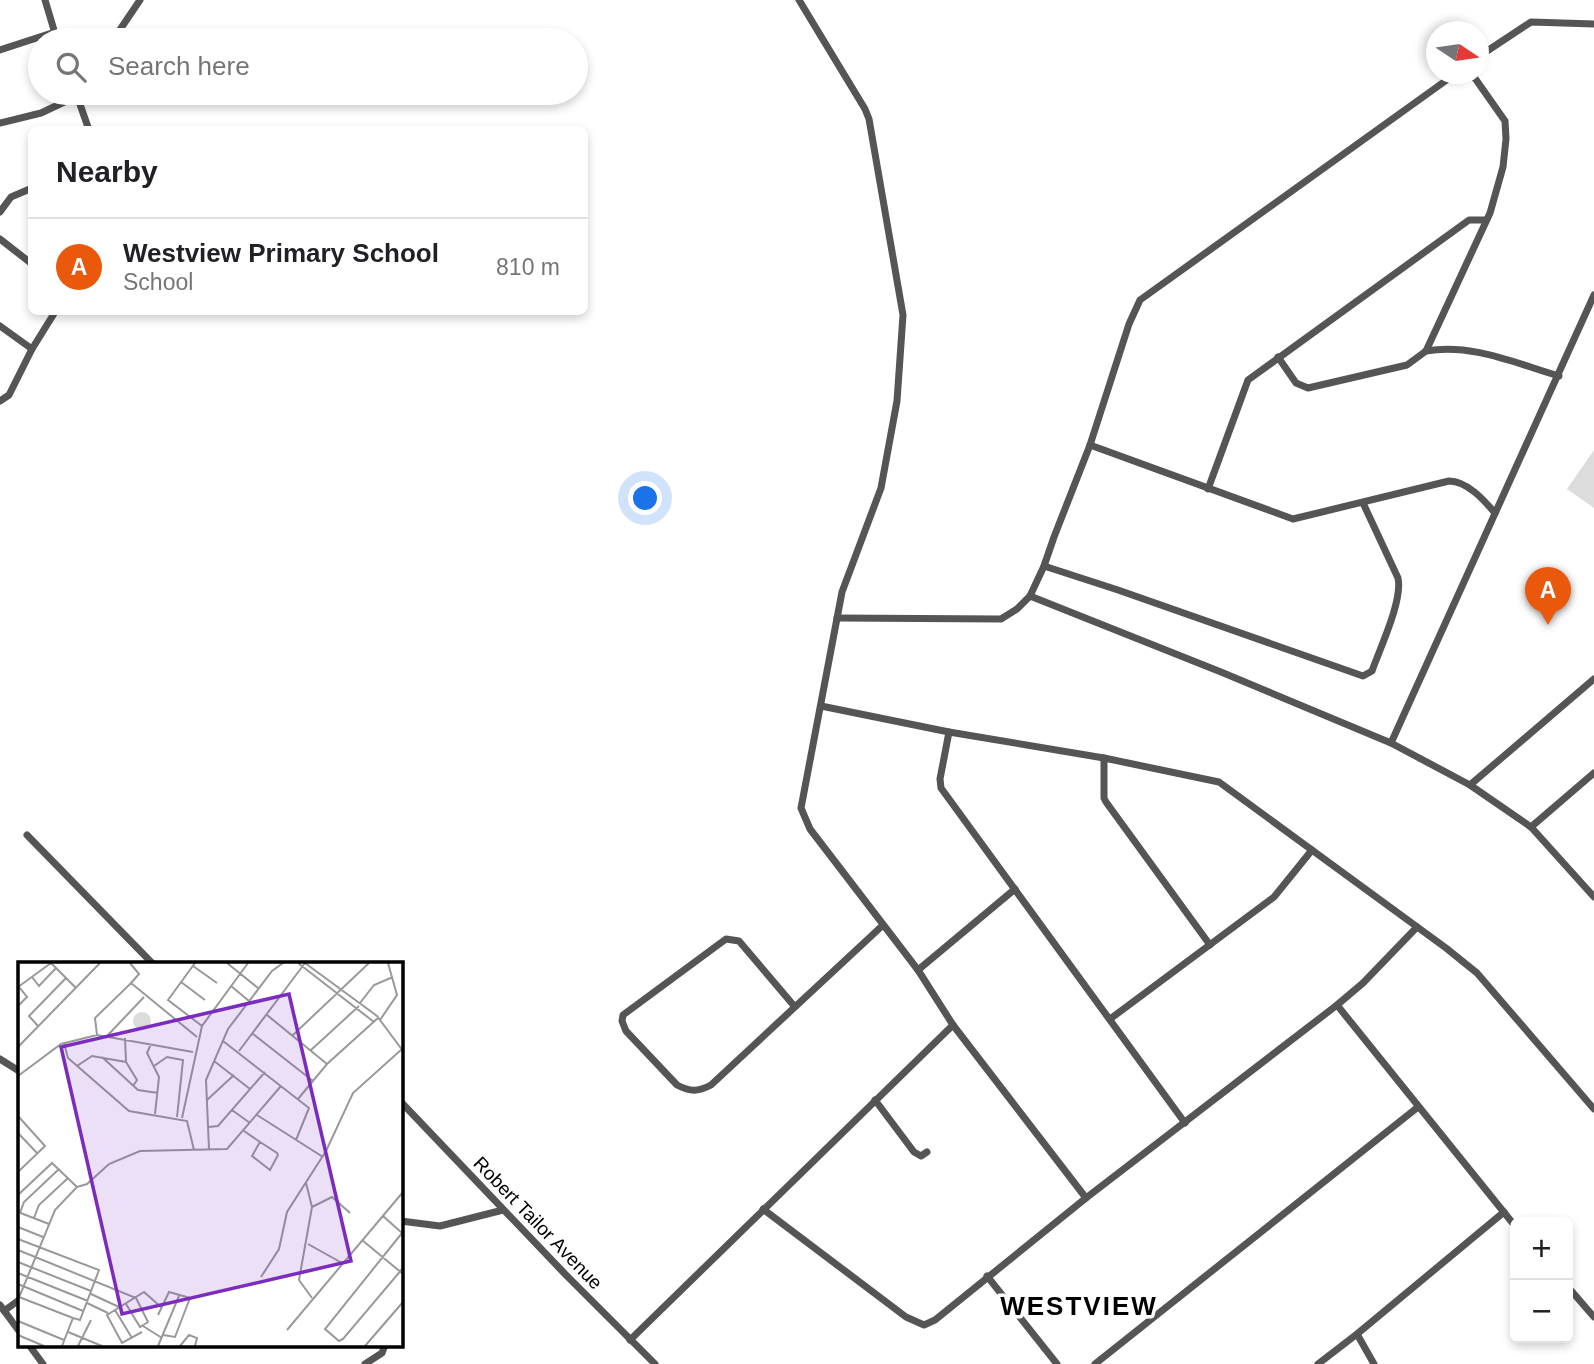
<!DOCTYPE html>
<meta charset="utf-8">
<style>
:root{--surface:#fff;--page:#f6f6f6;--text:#202124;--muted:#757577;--line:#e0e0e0;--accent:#ea580c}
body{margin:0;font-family:Helvetica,sans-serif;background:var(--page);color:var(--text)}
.controls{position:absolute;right:21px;bottom:21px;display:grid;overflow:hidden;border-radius:10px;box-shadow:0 4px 10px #0003}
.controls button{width:63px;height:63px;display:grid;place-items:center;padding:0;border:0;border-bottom:2px solid var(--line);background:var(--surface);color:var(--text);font:35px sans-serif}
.compass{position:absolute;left:1426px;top:21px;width:63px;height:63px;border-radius:50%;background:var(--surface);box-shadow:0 4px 10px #0003;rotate:103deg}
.you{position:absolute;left:646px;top:499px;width:24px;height:24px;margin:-18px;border:5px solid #fff;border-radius:50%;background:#1a73e8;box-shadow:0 0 0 10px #1a73e833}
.badge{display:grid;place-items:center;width:46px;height:46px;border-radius:50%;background:var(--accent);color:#fff;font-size:23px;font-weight:700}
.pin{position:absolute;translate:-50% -58px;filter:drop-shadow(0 2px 4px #0008)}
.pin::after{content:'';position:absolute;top:37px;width:24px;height:21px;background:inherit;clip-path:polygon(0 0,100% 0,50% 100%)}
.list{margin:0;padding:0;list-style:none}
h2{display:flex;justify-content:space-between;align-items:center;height:91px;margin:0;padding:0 28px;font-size:30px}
h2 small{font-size:23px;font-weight:400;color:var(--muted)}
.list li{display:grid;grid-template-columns:46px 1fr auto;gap:21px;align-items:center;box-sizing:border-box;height:98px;padding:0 28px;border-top:2px solid var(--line)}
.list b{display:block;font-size:26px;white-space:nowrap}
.list p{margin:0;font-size:23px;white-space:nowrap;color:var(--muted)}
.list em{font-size:23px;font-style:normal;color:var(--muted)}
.icon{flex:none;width:38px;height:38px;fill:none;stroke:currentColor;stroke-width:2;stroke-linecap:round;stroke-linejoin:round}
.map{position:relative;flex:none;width:1594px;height:1364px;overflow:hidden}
.search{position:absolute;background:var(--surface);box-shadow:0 4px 10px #0003;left:28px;top:28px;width:560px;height:77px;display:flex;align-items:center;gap:18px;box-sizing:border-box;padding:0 24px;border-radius:38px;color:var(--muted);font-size:26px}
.panel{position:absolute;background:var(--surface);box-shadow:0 4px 10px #0003;left:28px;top:126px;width:560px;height:189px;border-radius:10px}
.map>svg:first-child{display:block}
.green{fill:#dcdcdc}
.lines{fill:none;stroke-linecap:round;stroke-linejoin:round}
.minor{stroke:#555;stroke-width:7}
.labels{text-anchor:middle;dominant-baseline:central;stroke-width:7;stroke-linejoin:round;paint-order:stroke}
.street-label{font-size:19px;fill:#000;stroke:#fff}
.district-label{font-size:26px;font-weight:bold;letter-spacing:2px;fill:#000;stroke:#fff}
.inset-road{fill:none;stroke:#999;stroke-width:2}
.view{fill:#7b2cbf;fill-opacity:0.15;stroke:#7b2cbf;stroke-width:3.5}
.inset-edge{fill:none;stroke:#000;stroke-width:3.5}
</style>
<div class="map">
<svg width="1594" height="1364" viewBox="0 0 1594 1364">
<rect width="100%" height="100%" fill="#fff"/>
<path class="green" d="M1594 450V508L1567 489Z"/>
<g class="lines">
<g class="minor">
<path d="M45 0 57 40"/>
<path d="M799 0 865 109 869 119 903 315 897 401 881 488 842 592 801 808 810 829 918 970 953 1025 1086 1198"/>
<path d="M113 40 140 0"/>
<path d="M0 50 55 32"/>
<path d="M1478 57 1531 22 1594 24"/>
<path d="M76 93 89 130"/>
<path d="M0 123 41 113 77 96 79 93"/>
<path d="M0 212 11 197 32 188"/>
<path d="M0 239 32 264"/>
<path d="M0 326 32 349"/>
<path d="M1426 351C1471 343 1515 363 1559 376"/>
<path d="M1278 357 1296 383 1308 388 1407 365 1426 351 1490 213 1503 167 1506 139 1505 121 1472 74"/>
<path d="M0 401 9 395 32 349 55 312"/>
<path d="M1090 445 1293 519 1449 481C1467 481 1484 500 1495 513"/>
<path d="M1208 489 1248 380 1469 220H1486"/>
<path d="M1044 566 1118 590 1363 676 1372 671C1380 648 1403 600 1398 578L1363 503"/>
<path d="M1030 596 1221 672 1391 743 1470 785 1531 827 1594 897"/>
<path d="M837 618 1001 619 1017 609 1030 596 1044 566 1054 537 1090 445 1129 324 1140 300 1455 74"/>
<path d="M821 706 949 732 1104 758 1219 782 1446 948 1477 973 1594 1109"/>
<path d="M949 732 940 779 941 788 1185 1123"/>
<path d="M1391 743 1594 295"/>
<path d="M1104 758V798L1106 802 1210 945"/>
<path d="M1470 785 1594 679"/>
<path d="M1531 827 1594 773"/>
<path d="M27 835 152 963"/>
<path d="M918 970 1015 889"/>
<path d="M1337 1005 1515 1226"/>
<path d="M795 1007 739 941 726 939 623 1015 622 1021 626 1031 677 1085C690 1092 698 1092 711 1085L882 926"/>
<path d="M1110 1019 1274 897 1312 850"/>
<path d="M0 1059 19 1071"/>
<path d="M875 1100 914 1152 921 1156 927 1152"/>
<path d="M401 1102 565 1274 655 1364"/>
<path d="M763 1209 906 1317 924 1325 935 1320 1086 1198 1337 1005 1363 983 1417 927"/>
<path d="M401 1221 440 1226 503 1210"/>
<path d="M987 1276 1057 1364"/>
<path d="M1568 1287 1594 1317"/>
<path d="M0 1305 19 1331"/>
<path d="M4 1311 19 1300"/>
<path d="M1357 1334 1374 1364"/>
<path d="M630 1340 953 1025"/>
<path d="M29 1345 43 1364"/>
<path d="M365 1364 382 1353 385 1345"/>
<path d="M1095 1364 1418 1107"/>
<path d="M1318 1364 1357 1334 1504 1212"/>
</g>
</g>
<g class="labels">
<g class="street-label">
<text transform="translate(538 1223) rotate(46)">Robert Tailor Avenue</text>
</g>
<g class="district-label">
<text x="1079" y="1306">WESTVIEW</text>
</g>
</g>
<g transform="translate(18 962)">
<rect width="385" height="385" fill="#fff"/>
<path d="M115 59a9 9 0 1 1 18 0a9 9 0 1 1-18 0Z" fill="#dcdcdc"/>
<path class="inset-road" d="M33 1 58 26M112 1 121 12 113 21M177 1 150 38 184 64M209 1 240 26M280 1 356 60M287 1 359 54 385 89M175 4 199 21M14 15 21 24 38 6M163 20 187 38M213 24 231 39M0 25 33 1M342 41 356 23 375 15M0 44 9 35 1 25M249 53 309 102M362 58 379 33 370 1M20 64 11 54 48 16M235 72 295 119M79 73 77 56 113 21 179 75M90 73 126 35M275 73 351 1M107 76 108 99M205 79 291 146 278 178M46 81 50 96 111 149 169 159 176 188M133 82 129 91 141 115 137 152M0 85 82 1M293 88 341 44M221 89 287 1M84 95 120 128 140 131M196 99 232 127M59 104 74 94 108 100 119 118 115 124M136 104 149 95 165 98 159 155M0 114 43 82 79 73 175 90M280 137 309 102 360 56M189 138 216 113M214 148 232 161M239 153 305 195M0 154 27 184 0 210M164 156 184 64 230 1M191 165 200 164 247 110M226 169 242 180 259 191 260 193 252 208 234 194 242 180M0 171 19 191M191 187 188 118 210 67 254 9 265 1M288 221 294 245 281 318 294 336M59 225 69 222 91 202 122 189 209 187 263 124M0 233 34 201 59 225 37 248 0 338M294 245 314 235 332 251M0 250 31 262M2 251 6 240 41 207M365 254 384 271M16 256 21 243 50 216M0 265 25 275M384 271 307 367 321 379 325 377 385 306M0 277 81 308 62 358 55 356 44 384M344 278 385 312M290 282 324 301M0 288 118 336 130 360 122 365 108 342M0 300 73 329M0 311 70 339M243 315 261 287 269 250 308 189 335 131 384 87M0 322 65 349M73 332 101 345M1 335 55 356M69 341 90 351M97 348 114 376M140 353 151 330 172 336 157 375 145 373M0 359 46 378M125 364 144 376M269 368 385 230M50 370 84 384M124 370 104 381 89 353 126 330 143 345M0 373 26 384M60 384 73 358M140 384 161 334M162 384 171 373 179 376 177 384M347 384 385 340"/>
<path class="view" d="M271 32 333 299 104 352 43 85Z"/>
<rect width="385" height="385" class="inset-edge"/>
</g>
</svg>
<div class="controls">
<button>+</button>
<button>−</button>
</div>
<svg class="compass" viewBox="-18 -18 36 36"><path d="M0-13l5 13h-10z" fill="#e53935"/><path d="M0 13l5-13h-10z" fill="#757577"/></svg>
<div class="you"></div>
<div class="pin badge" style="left:1548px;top:625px">A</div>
<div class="search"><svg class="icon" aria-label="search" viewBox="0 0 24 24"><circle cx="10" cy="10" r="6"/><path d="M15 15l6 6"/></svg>Search here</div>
<section class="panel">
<h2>Nearby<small></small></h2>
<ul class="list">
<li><span class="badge">A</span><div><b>Westview Primary School</b><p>School</p></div><em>810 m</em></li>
</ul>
</section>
</div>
